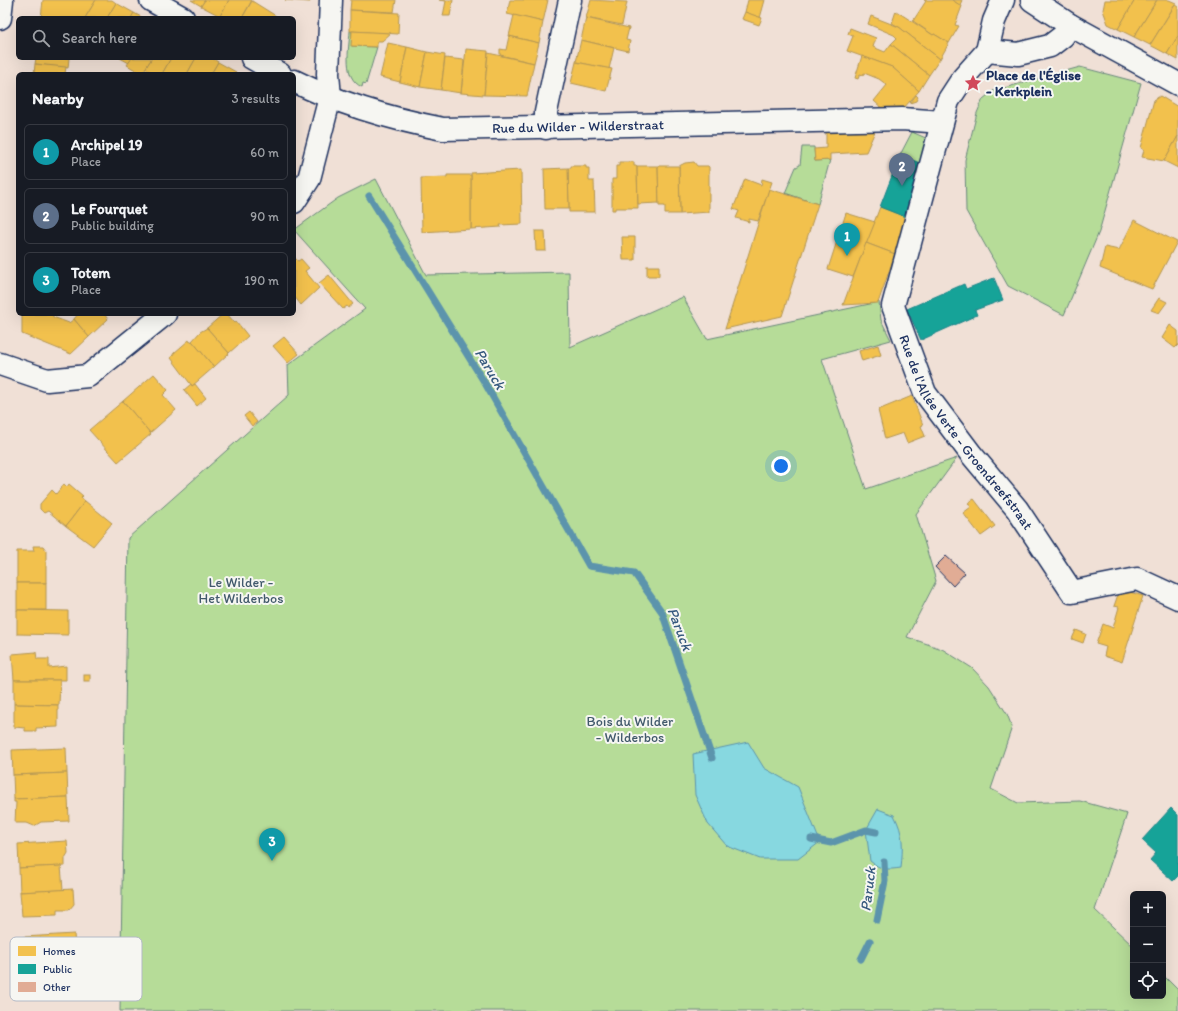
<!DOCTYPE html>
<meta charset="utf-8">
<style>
:root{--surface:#171b24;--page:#242831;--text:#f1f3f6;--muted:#9ea1a6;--line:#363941;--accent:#0f766e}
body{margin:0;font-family:Itim,sans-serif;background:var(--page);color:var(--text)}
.controls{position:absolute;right:12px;bottom:12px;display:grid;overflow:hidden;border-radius:6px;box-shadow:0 4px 16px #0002}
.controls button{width:36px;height:36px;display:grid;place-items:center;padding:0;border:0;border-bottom:1px solid var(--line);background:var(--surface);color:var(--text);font:20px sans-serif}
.you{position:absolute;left:781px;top:466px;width:14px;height:14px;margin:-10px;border:3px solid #fff;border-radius:50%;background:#1a73e8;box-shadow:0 0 0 6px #1a73e833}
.badge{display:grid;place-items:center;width:26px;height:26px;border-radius:50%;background:var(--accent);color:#fff;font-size:13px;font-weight:700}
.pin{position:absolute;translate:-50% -33px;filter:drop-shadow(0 1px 2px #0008)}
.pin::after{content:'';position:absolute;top:21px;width:14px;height:12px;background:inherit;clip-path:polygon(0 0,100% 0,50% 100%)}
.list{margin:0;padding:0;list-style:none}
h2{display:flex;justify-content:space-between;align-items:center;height:52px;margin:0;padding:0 16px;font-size:17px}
h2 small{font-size:13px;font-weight:400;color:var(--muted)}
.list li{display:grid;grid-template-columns:26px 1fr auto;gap:12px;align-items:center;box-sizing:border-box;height:56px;margin:0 8px 8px;padding:0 8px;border:1px solid var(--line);border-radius:6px}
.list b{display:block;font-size:15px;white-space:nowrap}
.list p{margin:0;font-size:13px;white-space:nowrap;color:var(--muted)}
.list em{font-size:13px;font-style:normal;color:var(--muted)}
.icon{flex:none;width:22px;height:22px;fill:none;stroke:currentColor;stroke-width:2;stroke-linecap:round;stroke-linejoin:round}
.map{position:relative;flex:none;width:1178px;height:1011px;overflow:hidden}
.search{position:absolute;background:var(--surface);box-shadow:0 4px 16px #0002;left:16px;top:16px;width:280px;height:44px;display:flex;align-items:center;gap:10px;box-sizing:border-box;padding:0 14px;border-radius:6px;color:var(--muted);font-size:15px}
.panel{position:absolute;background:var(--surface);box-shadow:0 4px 16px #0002;left:16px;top:72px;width:280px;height:244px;border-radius:6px}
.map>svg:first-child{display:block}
.green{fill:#b6dc98;stroke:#68867b}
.water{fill:#87d8e0;stroke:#5c94ac}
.homes{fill:#f2c14e;stroke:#b29553}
.public{fill:#17a398;stroke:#188087}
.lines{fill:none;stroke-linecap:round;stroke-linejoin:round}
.stream{stroke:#5c94ac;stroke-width:7}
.building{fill:#e1ac95;stroke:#1b2f5e}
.minor-casing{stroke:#1b2f5e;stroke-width:25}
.minor{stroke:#f6f6f2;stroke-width:22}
.labels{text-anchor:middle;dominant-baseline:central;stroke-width:4;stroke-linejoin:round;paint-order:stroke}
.poi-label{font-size:14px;font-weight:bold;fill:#1b2f5e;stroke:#f6f6f2;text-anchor:start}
.street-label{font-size:14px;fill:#1b2f5e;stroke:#f6f6f2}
.park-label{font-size:14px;fill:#425a6c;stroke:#f6f6f2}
.water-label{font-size:15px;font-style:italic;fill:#36597e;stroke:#f6f6f2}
.key{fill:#f6f6f2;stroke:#b4bac6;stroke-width:1}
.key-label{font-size:11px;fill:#1b2f5e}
</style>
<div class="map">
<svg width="1178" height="1011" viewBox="0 0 1178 1011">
<rect width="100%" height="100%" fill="#f0e0d6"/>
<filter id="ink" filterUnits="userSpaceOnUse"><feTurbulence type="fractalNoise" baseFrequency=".025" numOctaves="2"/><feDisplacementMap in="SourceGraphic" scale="8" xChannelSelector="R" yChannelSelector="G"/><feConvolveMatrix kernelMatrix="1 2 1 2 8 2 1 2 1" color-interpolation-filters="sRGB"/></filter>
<g filter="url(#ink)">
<g class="green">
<path d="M350 31H352V46L377 47 366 84 363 83 362 87C342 78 349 49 350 31Z"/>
<path d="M1080 67 1141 83 1099 232 1064 315 1008 286 966 211 965 160 977 113 983 99 993 91Z"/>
<path d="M912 132 928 139 922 164 900 155Z"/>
<path d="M802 147H814L815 161 830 160 818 204 785 193 796 167 800 165Z"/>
<path d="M376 179 426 275 569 272 570 347 683 297 707 339 879 302 881 320 891 340 822 359 866 489 957 458 916 514 936 581 907 637 942 649 972 668 989 686 1007 714 1012 727 991 789 1018 803 1080 801 1127 814 1095 910 1133 946V996H1163V975L1178 990V1011H120L128 538 289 395 288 365 365 309 294 230 338 198Z"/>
</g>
<g class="water">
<path d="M748 742 764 768 798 787 820 842 798 859H760L727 846 708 824 695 795 693 754Z"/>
<path d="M878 809 894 815C904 834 903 847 901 868 887 870 881 870 870 861L866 830Z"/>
</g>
<g class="homes">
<path d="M43 0H96L85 18H41Z"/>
<path d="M96 0H112L116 3 107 18H85Z"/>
<path d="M191 0H205L201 6Z"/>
<path d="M205 0H229L220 16 201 6Z"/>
<path d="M229 0H252L242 18H222L220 16Z"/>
<path d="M285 0H310V2Z"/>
<path d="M351 0H396L394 12 350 10Z"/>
<path d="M439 0H453L450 16H443L446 1Z"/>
<path d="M510 0H548L543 22 507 14Z"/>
<path d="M591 0 627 2 622 25 586 18Z"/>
<path d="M748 0H765L760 18 745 12Z"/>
<path d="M924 0H952L962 6 955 25 959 26 949 43 934 34 933 35 913 21 926 1Z"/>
<path d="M952 0H962L960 5Z"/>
<path d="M1105 0H1135L1118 29 1108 24 1103 10Z"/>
<path d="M1135 0H1157L1134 37 1118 29Z"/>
<path d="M1157 0H1169L1176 3 1150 45 1134 37Z"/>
<path d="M252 1 276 16 275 18H242Z"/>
<path d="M116 3 134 13 131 18H107Z"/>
<path d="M1175 5 1178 7V36L1167 54 1150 45Z"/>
<path d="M350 10 399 13 398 34 350 31Z"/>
<path d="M896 11 933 35 934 34 949 43 940 59 899 27 892 23Z"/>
<path d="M745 12 762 18 759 25 742 19Z"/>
<path d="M134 13 143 18H131Z"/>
<path d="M514 15 543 22 539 43 509 36Z"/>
<path d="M871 16 899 27 940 59 929 75 891 44 897 38 894 35 868 24Z"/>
<path d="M586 18 629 28 626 40 630 41 628 51 581 40Z"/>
<path d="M850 28 876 38 873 47 885 52 891 44 929 75 919 91 892 67 847 51 853 36 848 34Z"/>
<path d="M352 31 391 33 382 41H377V47L351 46Z"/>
<path d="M509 36 539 43 534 63 500 55V49L506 50Z"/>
<path d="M1178 36V60L1167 54Z"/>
<path d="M581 40 614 48 609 69 576 62Z"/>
<path d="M388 43 407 47 400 82 380 77Z"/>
<path d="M407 47 427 52 420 87 400 82Z"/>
<path d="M466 49 488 51 484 95 461 93Z"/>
<path d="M427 52 445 55 441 90 420 87Z"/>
<path d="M488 53 534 63 527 96 484 95Z"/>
<path d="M862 56 892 67 919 91 902 110 885 111 874 101 887 85 879 79 864 73 863 75 860 74 858 79 855 78Z"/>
<path d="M36 58H69L68 68 35 64Z"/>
<path d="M120 58H132L129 63Z"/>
<path d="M132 58H152L142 74 127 65Z"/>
<path d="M152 58H171L162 74H155L145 69Z"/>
<path d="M171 58H196L187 74H162Z"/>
<path d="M196 58H212L218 62 211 74H187Z"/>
<path d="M445 58 464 60 461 93 441 90Z"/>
<path d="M218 62 236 72 235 74H211Z"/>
<path d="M576 62 612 69 606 91 571 83Z"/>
<path d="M35 64 66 67 65 74H34Z"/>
<path d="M916 95 918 97 916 101 910 103Z"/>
<path d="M1160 96 1178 107V136L1164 161 1142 157 1144 150 1141 148 1154 100Z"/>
<path d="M876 129 866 152 830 154V160L815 161 814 149 826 148V131Z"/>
<path d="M1178 136V168L1164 161Z"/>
<path d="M619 162H634V166H637L638 208H615V210H612V179H616V166H619Z"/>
<path d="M694 162 697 166H708L709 167V212L680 214 679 166 685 163Z"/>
<path d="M571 166H586V168H589V181H594L595 212H569L568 168H571Z"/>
<path d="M637 166H658L659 203 638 204Z"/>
<path d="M658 166H679L680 214H665V206H659Z"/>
<path d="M568 168 569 209H545L544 169Z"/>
<path d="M521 170 522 224 500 225 501 227 471 229V173Z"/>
<path d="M447 175H471V229L422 232 421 178 447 177Z"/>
<path d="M745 179 761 185 762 179 772 182 758 221 749 219V222L736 218 739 211 733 209Z"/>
<path d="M769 189 818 204 782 316 725 329Z"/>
<path d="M880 207 908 218 895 254 866 243Z"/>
<path d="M846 213 875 222 853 277 828 269Z"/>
<path d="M1134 220 1177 242 1152 289 1100 268 1105 247 1119 250Z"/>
<path d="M535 231H545L546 251H536Z"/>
<path d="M622 237H635V260H623Z"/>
<path d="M866 243 895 254 878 303 843 305Z"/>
<path d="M294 257 298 261 301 259 309 268 305 271 319 288 301 305 294 296Z"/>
<rect x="647" y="266" width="12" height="10"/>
<path d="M329 275 353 304 348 308 347 306 343 309 319 283Z"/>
<path d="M1159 298 1167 302 1159 313 1151 310Z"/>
<path d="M22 314H53V317L69 323 74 319 89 337 71 354 22 334Z"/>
<path d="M78 314H104L108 319 89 337 74 319Z"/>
<path d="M223 314H227L235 323 236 321 248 336 229 353 207 328Z"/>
<path d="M1170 325 1178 331V345L1175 348 1162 338Z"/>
<path d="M207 328 229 353 214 367 192 341 200 332Z"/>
<path d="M284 337 299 354 288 363 273 346Z"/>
<path d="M189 340 190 342 192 341 214 367 192 386 171 358 174 353Z"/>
<path d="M878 345 881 355 862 361 859 351Z"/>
<path d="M154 374 168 390 163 395 176 410 150 433 123 401Z"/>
<path d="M191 384 192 386 195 384 206 398 197 406 184 390Z"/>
<path d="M912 396 923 425 921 426 925 436 907 443 903 433 885 439 878 410Z"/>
<path d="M123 401 151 434 118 462 89 430Z"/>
<path d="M249 412 257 422 252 426 244 416Z"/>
<path d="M64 484 67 487 69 484 83 496 81 498 85 501 66 526 48 511 44 513 40 509V504L52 490 56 494Z"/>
<path d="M974 499 995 526 981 536 963 513 971 507 968 503Z"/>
<path d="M85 501 112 523 93 546 66 526Z"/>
<path d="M33 546H43L46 550V583H17V551H34Z"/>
<rect x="17" y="583" width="29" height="27"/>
<path d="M1120 589 1143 596 1122 662 1104 656 1106 647 1096 644 1103 624 1113 628 1119 607 1114 606Z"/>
<path d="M17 610 68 611V635L17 634Z"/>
<path d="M1076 630 1086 634 1083 643 1072 639Z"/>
<path d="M36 652 37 659H49V668L66 666V680H14L12 654Z"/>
<rect x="84" y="675" width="6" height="6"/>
<path d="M14 680H60L59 705 14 704Z"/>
<path d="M14 704 58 705V727L36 728V731H25V728L14 727Z"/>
<path d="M66 748 67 773 13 775 12 750Z"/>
<path d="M67 773 68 797 14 799 13 775Z"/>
<path d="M68 797 69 821 41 822 34 826 27 823H15L16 802H14V799Z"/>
<path d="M67 841 68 853 65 858V866L19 868 18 844Z"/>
<path d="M61 866 63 890 20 892 19 868Z"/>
<path d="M73 889 74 904 69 910H57V915L22 916 20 892Z"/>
<path d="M74 934 76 957 24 960 23 937Z"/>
</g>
<g class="public">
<path d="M900 155 922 164 908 218 880 207Z"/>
<path d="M994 278 1003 300 975 310 977 315 921 340 907 309 964 284 966 289Z"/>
<path d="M1171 808 1178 815V876L1173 881 1150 860 1156 853 1142 840Z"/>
</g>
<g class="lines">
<g class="stream">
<path d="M369 196 486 385 589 566 634 573 662 612 712 758"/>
<path d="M811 839 831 843 866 830 876 832"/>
<path d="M877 920 885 881 884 862"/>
<path d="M861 959 870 941"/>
</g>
</g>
<path class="building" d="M946 556 965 573 953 586 935 567Z"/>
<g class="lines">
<g class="minor-casing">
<g id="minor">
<path d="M151 0 183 18"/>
<path id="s1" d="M1003 0 994 21 987 51 963 78 948 101 893 306 925 393 971 454 1017 509 1072 592 1137 579 1178 598"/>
<path d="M1032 0 1070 25 1178 84"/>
<path d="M0 18 2 0"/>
<path d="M987 51 1018 54 1050 46 1063 36 1070 25"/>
<path d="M252 58 280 74"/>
<path id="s2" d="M294 81C340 104 392 119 443 129L902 119 942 122"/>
<path d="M546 128V112L570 0"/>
<path d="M294 202 309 179 330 97 328 74 331 0"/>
<path d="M0 364 47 380 88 376 165 314"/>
</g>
</g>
<use href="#minor" class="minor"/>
</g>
</g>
<defs>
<g id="sight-bare" transform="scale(1.38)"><path d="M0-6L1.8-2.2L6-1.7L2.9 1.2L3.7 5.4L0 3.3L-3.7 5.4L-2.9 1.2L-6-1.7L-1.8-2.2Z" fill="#d1495b" stroke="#f6f6f2" stroke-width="2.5" paint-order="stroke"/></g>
</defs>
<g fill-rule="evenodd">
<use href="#sight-bare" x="973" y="83"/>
</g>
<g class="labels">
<g class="poi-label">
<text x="986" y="75">Place de l'Église<tspan x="986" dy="16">- Kerkplein</tspan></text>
</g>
<g class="street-label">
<text stroke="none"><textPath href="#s2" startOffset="292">Rue du Wilder - Wilderstraat</textPath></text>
<text stroke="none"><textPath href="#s1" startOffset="477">Rue de l'Allée Verte - Groendreefstraat</textPath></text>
</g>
<g class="park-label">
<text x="241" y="582">Le Wilder -<tspan x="241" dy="16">Het Wilderbos</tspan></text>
<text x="630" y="721">Bois du Wilder<tspan x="630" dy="16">- Wilderbos</tspan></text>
</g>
<g class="water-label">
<text transform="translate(490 369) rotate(59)">Paruck</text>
<text transform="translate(680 629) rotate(69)">Paruck</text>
<text transform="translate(868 889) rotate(-83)">Paruck</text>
</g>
</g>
<rect x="10" y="937" width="132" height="64" rx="6" class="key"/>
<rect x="18" y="946" width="18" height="10" fill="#f2c14e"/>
<rect x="18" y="964" width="18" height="10" fill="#17a398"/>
<rect x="18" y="982" width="18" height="10" fill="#e1ac95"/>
<g class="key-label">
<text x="43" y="955">Homes</text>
<text x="43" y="973">Public</text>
<text x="43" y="991">Other</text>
</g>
</svg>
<div class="controls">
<button>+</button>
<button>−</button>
<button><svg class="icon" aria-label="locate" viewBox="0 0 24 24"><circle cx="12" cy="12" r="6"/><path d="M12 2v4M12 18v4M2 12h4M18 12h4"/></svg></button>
</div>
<div class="you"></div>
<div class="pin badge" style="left:847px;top:256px;background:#0f9aa8">1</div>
<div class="pin badge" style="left:902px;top:186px;background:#5c6f8a">2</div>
<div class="pin badge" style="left:272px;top:861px;background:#0f9aa8">3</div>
<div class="search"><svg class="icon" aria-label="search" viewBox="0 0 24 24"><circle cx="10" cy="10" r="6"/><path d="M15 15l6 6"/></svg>Search here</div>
<section class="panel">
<h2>Nearby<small>3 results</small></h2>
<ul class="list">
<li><span class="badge" style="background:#0f9aa8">1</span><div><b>Archipel 19</b><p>Place</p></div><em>60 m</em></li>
<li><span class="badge" style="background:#5c6f8a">2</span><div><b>Le Fourquet</b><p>Public building</p></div><em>90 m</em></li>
<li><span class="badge" style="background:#0f9aa8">3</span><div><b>Totem</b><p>Place</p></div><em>190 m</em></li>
</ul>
</section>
</div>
